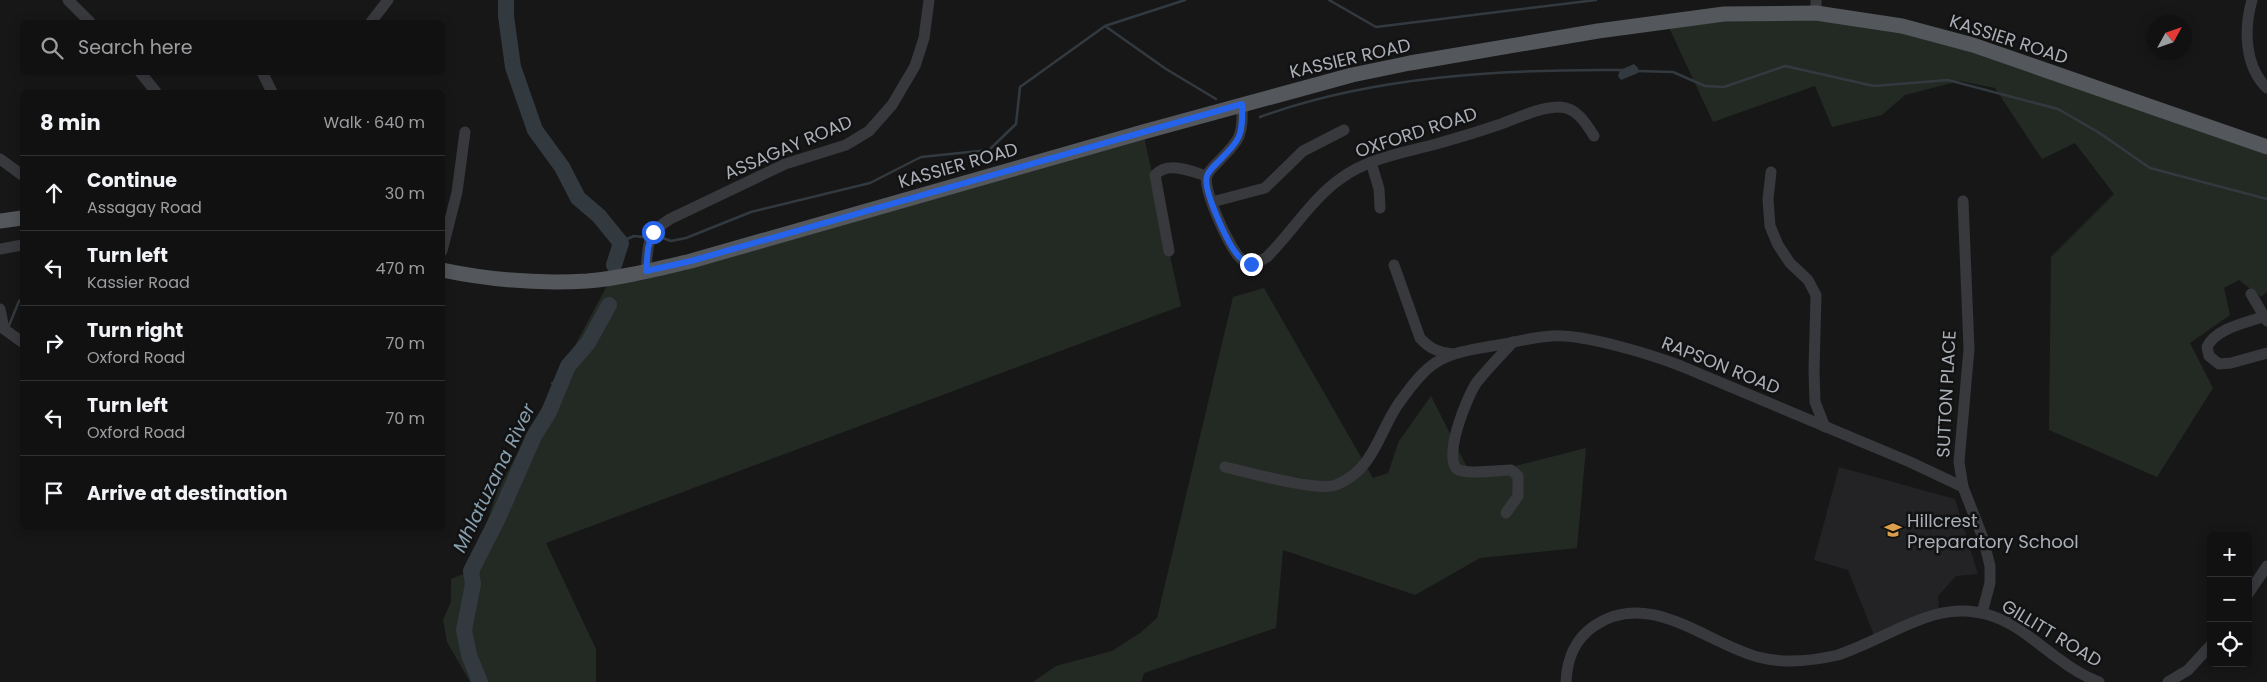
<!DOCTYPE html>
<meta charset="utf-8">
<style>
:root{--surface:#111112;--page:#1a1a1b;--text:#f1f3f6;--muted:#9c9d9f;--line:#303132}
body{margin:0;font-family:Poppins,sans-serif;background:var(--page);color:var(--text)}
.controls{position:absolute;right:15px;bottom:15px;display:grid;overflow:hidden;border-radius:8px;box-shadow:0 2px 12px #0003}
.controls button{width:45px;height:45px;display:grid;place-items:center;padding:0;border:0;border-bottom:1px solid var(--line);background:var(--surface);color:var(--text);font:25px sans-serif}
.compass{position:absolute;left:2147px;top:15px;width:45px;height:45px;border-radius:50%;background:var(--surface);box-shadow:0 2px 12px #0003;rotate:50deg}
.stop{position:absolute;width:15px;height:15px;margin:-11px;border:4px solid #2563eb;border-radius:50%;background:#fff}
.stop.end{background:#2563eb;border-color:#fff;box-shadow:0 1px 5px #0008}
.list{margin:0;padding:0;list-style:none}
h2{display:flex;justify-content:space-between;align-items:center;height:65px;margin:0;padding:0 20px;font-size:21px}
h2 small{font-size:16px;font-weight:400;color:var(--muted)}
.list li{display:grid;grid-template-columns:32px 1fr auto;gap:15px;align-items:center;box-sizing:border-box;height:75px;padding:0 20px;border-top:1px solid var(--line)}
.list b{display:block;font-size:19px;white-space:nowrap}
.list p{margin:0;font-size:16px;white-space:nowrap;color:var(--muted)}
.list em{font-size:16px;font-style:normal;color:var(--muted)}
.icon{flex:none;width:28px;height:28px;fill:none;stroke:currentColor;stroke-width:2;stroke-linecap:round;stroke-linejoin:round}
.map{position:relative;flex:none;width:2267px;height:682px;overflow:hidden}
.search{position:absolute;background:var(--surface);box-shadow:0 2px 12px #0003;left:20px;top:20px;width:425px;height:55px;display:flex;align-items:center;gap:12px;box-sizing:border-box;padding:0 18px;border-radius:8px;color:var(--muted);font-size:19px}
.panel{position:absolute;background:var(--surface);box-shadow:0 2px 12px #0003;left:20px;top:90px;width:425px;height:440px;border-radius:8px}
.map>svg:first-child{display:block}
.built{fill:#232325}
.green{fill:#232a24}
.water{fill:#323a40}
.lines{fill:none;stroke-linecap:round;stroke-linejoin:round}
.stream{stroke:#323a40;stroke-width:2.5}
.river{stroke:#323a40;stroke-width:16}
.minor{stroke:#38393d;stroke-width:11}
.major{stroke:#54575b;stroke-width:15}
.route{stroke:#2563eb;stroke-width:6}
.labels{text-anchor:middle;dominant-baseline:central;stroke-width:5;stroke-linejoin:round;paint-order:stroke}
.street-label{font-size:18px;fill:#aaafb7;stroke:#121213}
.poi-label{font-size:18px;fill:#aaafb7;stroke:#121213;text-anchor:start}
.water-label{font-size:19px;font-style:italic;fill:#869ead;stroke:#121213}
</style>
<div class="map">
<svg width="2267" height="682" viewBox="0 0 2267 682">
<rect width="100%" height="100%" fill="#171718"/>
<path class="built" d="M1839 467 1955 499 1978 574 1956 576 1938 596 1939 611 1874 635 1848 570 1814 560Z"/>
<g class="green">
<path d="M1734 14 1902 26 2267 147V292L2261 297 2239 280 2224 288 2230 315 2190 343 2213 388 2157 477 2049 430 2051 257 2114 194 2075 143 2042 159 1995 88 1960 81 1905 95 1882 115 1832 127 1815 86 1713 122 1666 21Z"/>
<path d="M1143 132 1181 306 546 543 596 649V682H470L447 642 443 620 451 602V579L471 571 500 482 503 480 611 278Z"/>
<path d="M1264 288 1373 478 1388 473 1399 441 1431 396 1472 477 1586 448 1577 548 1480 558 1415 595 1283 550 1276 628 1144 673 1141 682H1033L1056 666 1112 651 1140 633 1157 618 1233 297Z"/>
</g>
<path class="water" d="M1634 64 1638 68V73L1621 80 1618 76 1620 70Z"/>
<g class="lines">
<g class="stream">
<path d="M1329 0 1376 27 1596 0"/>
<path d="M1105 26 1166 69 1216 99"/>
<path d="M1638 71 1673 72 1705 86 1724 87 1785 66 1874 86 1948 80 2058 109 2098 132 2150 168 2267 199"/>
<path d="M1260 117C1372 76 1503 69 1622 70"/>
<path d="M660 237 671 241 686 238 751 212 870 183 921 157 989 150 1016 124 1020 87 1105 26 1185 0"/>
<path d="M620 242 634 236 643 237"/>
<path d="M8 328 19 301 22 299"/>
<path d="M552 383 561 386"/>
</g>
<g class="river">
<path d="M506 0V16L513 67 535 130 562 167 578 198 599 216 621 243 614 265"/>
<path d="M480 682 469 655 464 630 473 584 471 571 498 518 534 436 549 412 568 366 588 343 609 305"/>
</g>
<g class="minor">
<path d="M68 0 90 22"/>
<path d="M2252 0C2244 28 2244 66 2267 88"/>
<path d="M1816 13V0"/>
<path d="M371 22 388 0"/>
<path d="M140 72 156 92"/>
<path d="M262 72 272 92"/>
<path d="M1242 104C1243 136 1241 138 1219 161 1215 165 1209 170 1207 176 1202 189 1230 249 1241 259 1245 262 1250 264 1255 264L1267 257C1291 233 1313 198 1340 179 1368 158 1403 153 1436 144 1457 138 1478 132 1498 125 1518 118 1539 107 1560 107 1577 108 1586 123 1594 136"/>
<path d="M0 159 22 175"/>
<path d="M1371 162 1379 189 1380 208"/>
<path d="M1771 172 1768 199 1770 226 1778 245 1790 263 1808 280 1816 295 1814 370 1815 402 1825 427"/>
<path d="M1963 201 1969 349 1959 462 1963 487 1983 538 1990 566V583L1982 613"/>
<path d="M1212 202 1265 188 1303 151 1344 130"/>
<path d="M0 249 22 245"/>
<path d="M442 251 457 192 465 132"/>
<path d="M1169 251 1155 175C1168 161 1191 171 1206 176"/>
<path d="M1394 265 1420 338C1430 349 1438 352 1453 354"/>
<path d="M646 271C648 245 646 234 670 219L785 164 846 145 869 131 892 105 915 66 924 38 929 0"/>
<path d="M2251 294 2267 321"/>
<path d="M0 309 4 329 22 342"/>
<path d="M2265 316C2246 323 2216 328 2207 347L2209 356 2219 364 2231 363 2267 353"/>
<path d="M1225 467C1246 472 1319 492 1336 485 1373 470 1378 435 1397 406 1407 392 1418 376 1431 366 1449 352 1471 350 1492 346 1512 343 1532 337 1552 336 1584 334 1650 354 1681 366L1910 462 1963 487"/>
<path d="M1506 513 1518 496V476L1511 470C1500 470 1465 475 1457 469 1443 456 1467 396 1477 382 1488 368 1501 355 1513 342"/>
<path d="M2248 594 2267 566"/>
<path d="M1566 682C1567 659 1574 640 1594 626 1649 588 1706 643 1758 657 1784 664 1812 661 1838 655 1903 633 1951 584 2020 630 2046 648 2070 671 2099 682"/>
<path d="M2168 682 2188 670 2211 645"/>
</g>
<g class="major">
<path d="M0 221 22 218"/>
<path d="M442 270C490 280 538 284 587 281 622 278 657 269 691 261L1143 132 1352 75 1410 63 1598 31 1724 14 1816 13 1902 26 1973 45 2267 147"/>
</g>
</g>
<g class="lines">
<path class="route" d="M653 232 648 248 646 271 691 261 1242 104C1243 136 1241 138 1219 161 1215 165 1209 170 1207 176 1202 189 1227 241 1236 253 1240 259 1245 262 1251 264"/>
</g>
<defs>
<g id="school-bare" transform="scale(1.35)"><path d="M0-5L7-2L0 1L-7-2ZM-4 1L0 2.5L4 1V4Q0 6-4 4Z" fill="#dc9e4b" stroke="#121213" stroke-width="2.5" paint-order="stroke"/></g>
</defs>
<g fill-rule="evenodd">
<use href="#school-bare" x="1893" y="530"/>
</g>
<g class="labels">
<g class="street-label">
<text transform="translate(2009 39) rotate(18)">KASSIER ROAD</text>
<text transform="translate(1350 58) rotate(-13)">KASSIER ROAD</text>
<text transform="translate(1416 132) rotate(-18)">OXFORD ROAD</text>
<text transform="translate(788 147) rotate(-23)">ASSAGAY ROAD</text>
<text transform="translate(958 165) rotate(-16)">KASSIER ROAD</text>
<text transform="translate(1721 365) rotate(22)">RAPSON ROAD</text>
<text transform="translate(1946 394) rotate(-87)">SUTTON PLACE</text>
<text transform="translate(2052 633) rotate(31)">GILLITT ROAD</text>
</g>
<g class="poi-label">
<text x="1907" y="520">Hillcrest<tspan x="1907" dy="21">Preparatory School</tspan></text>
</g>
<g class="water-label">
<text transform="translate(494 478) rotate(-64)">Mhlatuzana River</text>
</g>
</g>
</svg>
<div class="controls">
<button>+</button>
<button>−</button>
<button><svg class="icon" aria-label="locate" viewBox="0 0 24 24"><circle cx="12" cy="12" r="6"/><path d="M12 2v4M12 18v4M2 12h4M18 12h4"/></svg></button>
</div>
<svg class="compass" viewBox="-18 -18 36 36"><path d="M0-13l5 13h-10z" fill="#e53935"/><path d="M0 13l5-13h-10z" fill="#9c9d9f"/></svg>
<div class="stop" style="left:653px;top:232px"></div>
<div class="stop end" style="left:1251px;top:264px"></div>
<div class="search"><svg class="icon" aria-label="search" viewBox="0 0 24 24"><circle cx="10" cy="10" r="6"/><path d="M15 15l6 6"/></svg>Search here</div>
<section class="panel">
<h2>8 min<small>Walk · 640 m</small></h2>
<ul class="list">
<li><svg class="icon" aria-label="ahead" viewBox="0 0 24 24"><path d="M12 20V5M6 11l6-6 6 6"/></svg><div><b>Continue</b><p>Assagay Road</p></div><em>30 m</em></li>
<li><svg class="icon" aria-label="left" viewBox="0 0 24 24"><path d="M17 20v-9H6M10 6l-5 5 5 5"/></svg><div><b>Turn left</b><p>Kassier Road</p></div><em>470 m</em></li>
<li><svg class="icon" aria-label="right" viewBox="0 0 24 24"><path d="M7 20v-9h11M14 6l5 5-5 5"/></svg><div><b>Turn right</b><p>Oxford Road</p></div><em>70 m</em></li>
<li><svg class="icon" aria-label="left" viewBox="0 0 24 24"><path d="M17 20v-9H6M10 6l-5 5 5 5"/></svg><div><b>Turn left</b><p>Oxford Road</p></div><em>70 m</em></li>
<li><svg class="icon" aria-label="arrive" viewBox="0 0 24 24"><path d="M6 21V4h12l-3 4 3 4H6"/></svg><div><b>Arrive at destination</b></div></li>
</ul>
</section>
</div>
